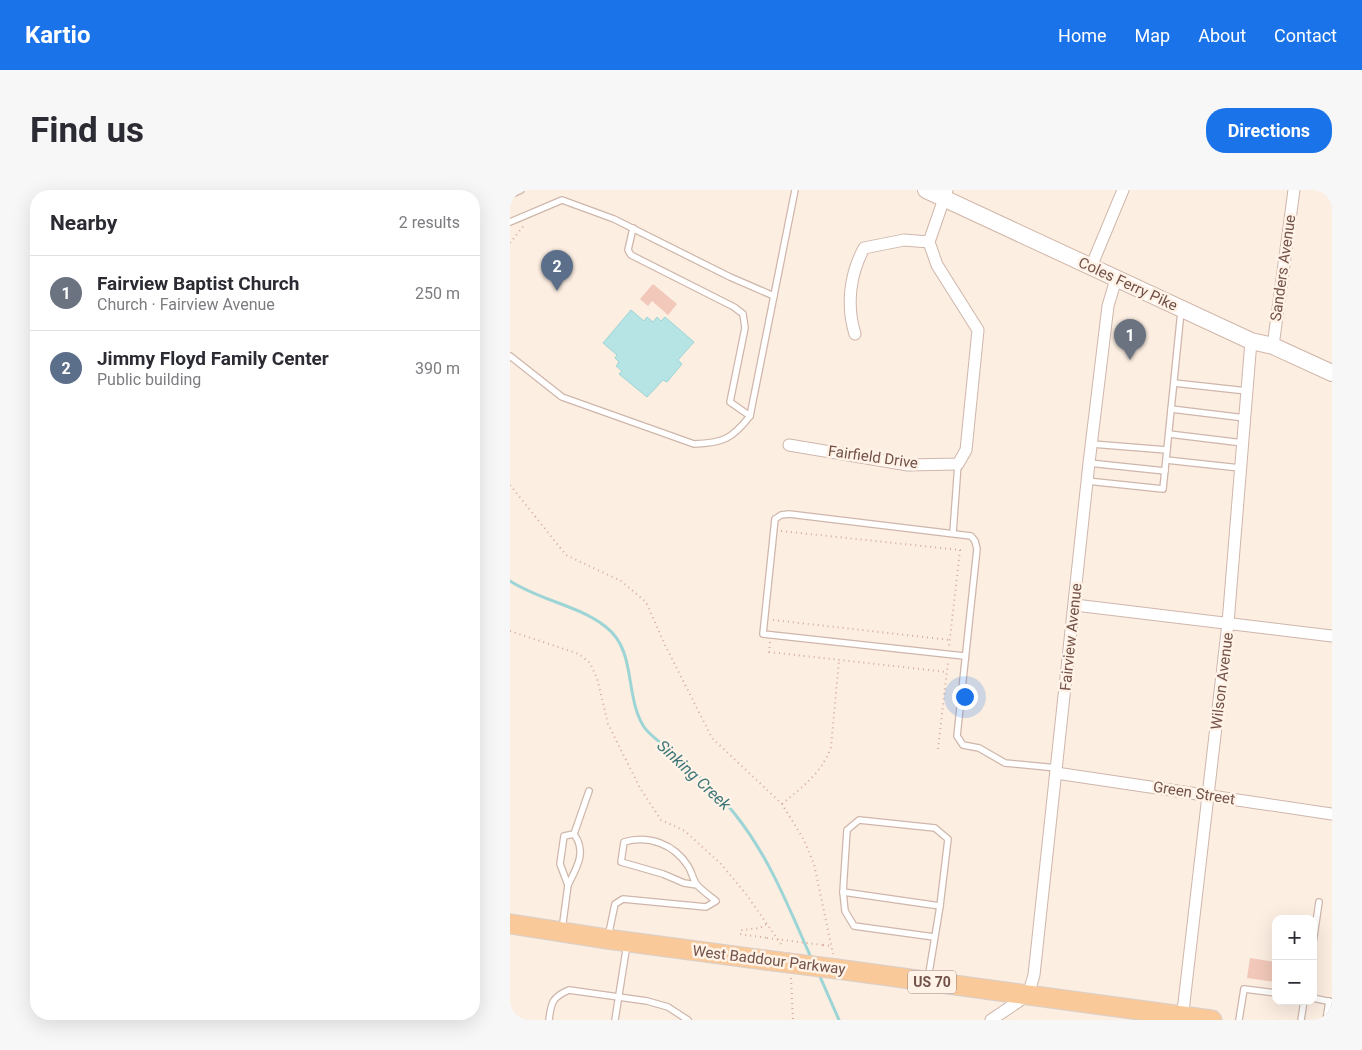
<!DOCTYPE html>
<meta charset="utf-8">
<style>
:root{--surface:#fff;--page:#f7f7f7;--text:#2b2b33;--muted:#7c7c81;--line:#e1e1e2;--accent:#1a73e8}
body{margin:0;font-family:Roboto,sans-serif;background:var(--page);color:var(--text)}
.controls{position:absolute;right:15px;bottom:15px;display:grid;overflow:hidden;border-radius:10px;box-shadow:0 5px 20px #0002}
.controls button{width:45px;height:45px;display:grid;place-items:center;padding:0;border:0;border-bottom:1px solid var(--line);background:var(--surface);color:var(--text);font:25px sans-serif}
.you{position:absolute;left:454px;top:506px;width:18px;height:18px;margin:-12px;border:4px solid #fff;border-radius:50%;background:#1a73e8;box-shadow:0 0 0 8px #1a73e833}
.badge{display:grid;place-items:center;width:32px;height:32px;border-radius:50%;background:var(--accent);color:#fff;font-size:16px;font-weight:700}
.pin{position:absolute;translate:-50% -41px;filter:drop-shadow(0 1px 2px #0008)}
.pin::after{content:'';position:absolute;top:26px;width:18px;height:15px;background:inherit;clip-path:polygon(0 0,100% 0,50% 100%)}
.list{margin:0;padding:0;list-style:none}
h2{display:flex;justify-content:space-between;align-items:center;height:65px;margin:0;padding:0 20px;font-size:21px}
h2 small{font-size:16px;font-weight:400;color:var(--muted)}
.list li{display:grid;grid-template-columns:32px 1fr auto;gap:15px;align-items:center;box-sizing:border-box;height:75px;padding:0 20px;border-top:1px solid var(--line)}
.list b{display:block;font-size:19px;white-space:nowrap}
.list p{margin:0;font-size:16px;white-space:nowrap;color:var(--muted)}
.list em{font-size:16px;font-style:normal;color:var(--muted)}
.map{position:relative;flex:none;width:822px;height:830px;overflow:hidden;border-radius:20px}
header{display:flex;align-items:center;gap:30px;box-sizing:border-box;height:70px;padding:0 25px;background:var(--accent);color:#fff}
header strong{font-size:24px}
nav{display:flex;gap:28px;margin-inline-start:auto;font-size:18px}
.intro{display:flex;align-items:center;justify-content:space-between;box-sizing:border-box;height:120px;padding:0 30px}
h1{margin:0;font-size:35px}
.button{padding:12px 22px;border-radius:20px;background:var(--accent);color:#fff;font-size:18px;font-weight:700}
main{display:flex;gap:30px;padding:0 30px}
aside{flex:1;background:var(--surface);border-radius:20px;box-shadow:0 5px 20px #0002}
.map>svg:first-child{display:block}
.water{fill:#b6e4e5;stroke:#9dd5d6}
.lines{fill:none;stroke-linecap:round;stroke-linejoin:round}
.stream{stroke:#9dd5d6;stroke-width:3}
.building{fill:#f1c8b9}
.lane-casing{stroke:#cfb6ab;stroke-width:8}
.street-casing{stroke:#cfb6ab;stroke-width:13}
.secondary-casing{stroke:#d2b5a9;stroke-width:18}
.primary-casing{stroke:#d8cfcc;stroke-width:21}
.path{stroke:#d5ab9d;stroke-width:2;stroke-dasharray:1 4;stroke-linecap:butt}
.lane{stroke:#fff;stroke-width:5.5}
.street{stroke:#fff;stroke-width:11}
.secondary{stroke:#fff;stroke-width:16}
.primary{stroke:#fac99a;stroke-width:19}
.primary-bridge-casing{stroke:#d8cfcc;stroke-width:21;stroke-linecap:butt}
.path-bridge{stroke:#d5ab9d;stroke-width:2;stroke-dasharray:1 4;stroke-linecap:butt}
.primary-bridge{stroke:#fac99a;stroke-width:19}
.labels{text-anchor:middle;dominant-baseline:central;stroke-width:5;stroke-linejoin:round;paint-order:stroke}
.shield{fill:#fff2e7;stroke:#9d8278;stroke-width:1}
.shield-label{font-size:14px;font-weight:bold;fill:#735249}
.street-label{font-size:15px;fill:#735249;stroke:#fff2e7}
.water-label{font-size:16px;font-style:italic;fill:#3c7678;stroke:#fff2e7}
</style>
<header>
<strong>Kartio</strong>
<nav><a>Home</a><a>Map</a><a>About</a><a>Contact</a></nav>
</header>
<div class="intro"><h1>Find us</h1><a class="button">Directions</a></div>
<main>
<aside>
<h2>Nearby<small>2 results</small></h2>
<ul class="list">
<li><span class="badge" style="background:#6b7280">1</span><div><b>Fairview Baptist Church</b><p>Church · Fairview Avenue</p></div><em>250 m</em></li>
<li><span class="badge" style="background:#5c6f8a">2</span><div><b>Jimmy Floyd Family Center</b><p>Public building</p></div><em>390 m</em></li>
</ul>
</aside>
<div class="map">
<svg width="822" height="830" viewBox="0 0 822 830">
<rect width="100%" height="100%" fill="#fceee1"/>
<path class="water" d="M121 120 134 131 137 127 143 132 147 127 151 131 155 127 184 152 168 170 172 174 157 192 153 190 137 207 109 184 112 181 106 176 109 172 105 168 107 165 93 153Z"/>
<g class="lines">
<g class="stream">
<path d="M0 391C31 411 68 415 96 437 127 461 114 505 134 537 140 546 153 554 162 562 183 581 206 600 224 623 259 666 280 720 302 770"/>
<path d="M308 782 329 830"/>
</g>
</g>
<g class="building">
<path d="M143 94 167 114 158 125 142 111 138 116 130 109Z"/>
<path d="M740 768 766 772V792L737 788Z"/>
</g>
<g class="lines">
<g class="lane-casing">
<g id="lane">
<path d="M0 5 11 0"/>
<path d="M0 32 52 10 104 29 220 87 264 106"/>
<path d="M123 38 118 60 121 65 224 117 233 124 235 138 220 212 240 226"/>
<path d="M0 166 52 207 184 254C213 253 222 249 240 226L285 0"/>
<path d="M664 193 737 201"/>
<path d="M661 219 735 228"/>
<path d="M659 244 733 253"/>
<path d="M582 254 657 260"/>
<path d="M656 270 730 278"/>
<path d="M579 273 655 281"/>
<path d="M577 291 653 299 671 121"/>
<path d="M443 343 448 274"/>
<path d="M454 466 253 444 265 329 271 325 279 324 461 346 465 351 467 359 447 546 453 555 469 558 495 573 547 578"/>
<path d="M58 695C67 677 77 662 64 644"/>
<path d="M333 702 430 716"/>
<path d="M52 740 58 695 50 674 54 646 64 644 79 601"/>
<path d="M98 747 105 714 113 709 196 717 206 711C200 706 194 702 188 696 183 691 182 682 178 676 164 654 139 645 114 652L111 672 153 684 174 693 187 695"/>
<path d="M803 753 809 712"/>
<path d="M418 789 430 716 438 649 425 638 349 630 337 640 333 702 335 721 344 736 424 747"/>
<path d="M803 808 822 812"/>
<path d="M39 830C41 813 42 807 59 800L137 811 158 817 178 830"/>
<path d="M105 830 117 754"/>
<path d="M729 830 734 799 766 803"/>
<path d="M791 830 794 811"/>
<path d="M816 830 819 811"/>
</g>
</g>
<g class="street-casing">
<g id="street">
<path d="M581 77 613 0"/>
<path d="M345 144C336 115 340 84 354 58L394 50 419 52"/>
<path d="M763 156 784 0"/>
<path d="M279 255 398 275 448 274 456 260 468 140 427 75 419 52 437 0"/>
<path d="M565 415 822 446"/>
<path d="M546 583 822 624"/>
<path d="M481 830 518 805 524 785 579 273 598 116 606 89"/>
<path d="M672 830 718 433 741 151"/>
</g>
</g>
<g class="secondary-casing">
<path id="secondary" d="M416 0 741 151 763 156 822 183"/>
</g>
<g class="primary-casing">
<g id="primary">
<path d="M0 734 97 749 255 770"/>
<path d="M327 779 702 830"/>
</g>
</g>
<g class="path">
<path d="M0 53 15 34"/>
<path d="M0 295 56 365 111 391 136 412 155 455 202 548 272 614 294 650 304 674 323 764"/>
<path d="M271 341 450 360 439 457"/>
<path d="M263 430 440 450"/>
<path d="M0 441 69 464 80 473 87 488 98 534 130 598 151 630 175 641 211 674 236 704 273 757"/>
<path d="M260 452 259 462 437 482"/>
<path d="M428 559 438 472"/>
<path d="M272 614C292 597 312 583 321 557L329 470"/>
<path d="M256 734 250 738 232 740 230 744 257 748"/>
<path d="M313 755 320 756"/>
<path d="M281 788 283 830"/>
</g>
<use href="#lane" class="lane"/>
<use href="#street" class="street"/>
<use href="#secondary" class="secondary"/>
<use href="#primary" class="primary"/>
<g class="primary-bridge-casing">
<path id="primary-bridge" d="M255 770 327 779"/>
</g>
<path class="path-bridge" d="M257 748 313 755"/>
<use href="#primary-bridge" class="primary-bridge"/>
</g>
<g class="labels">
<rect class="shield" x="398" y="780.5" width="48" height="23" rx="4"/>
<g class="shield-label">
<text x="422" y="792">US 70</text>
</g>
<g class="street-label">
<text transform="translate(773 78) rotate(-82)">Sanders Avenue</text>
<text transform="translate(618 94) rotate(25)">Coles Ferry Pike</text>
<text transform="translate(363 267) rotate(8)">Fairfield Drive</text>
<text transform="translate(561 447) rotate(-84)">Fairview Avenue</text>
<text transform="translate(712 491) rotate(-83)">Wilson Avenue</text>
<text transform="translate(684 603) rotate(9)">Green Street</text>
<text transform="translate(259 770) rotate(7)">West Baddour Parkway</text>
</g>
<g class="water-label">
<text transform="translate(184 585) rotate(43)">Sinking Creek</text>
</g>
</g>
</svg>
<div class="controls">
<button>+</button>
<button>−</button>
</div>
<div class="you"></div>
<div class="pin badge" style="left:620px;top:170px;background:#6b7280">1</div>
<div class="pin badge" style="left:47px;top:101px;background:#5c6f8a">2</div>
</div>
</main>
